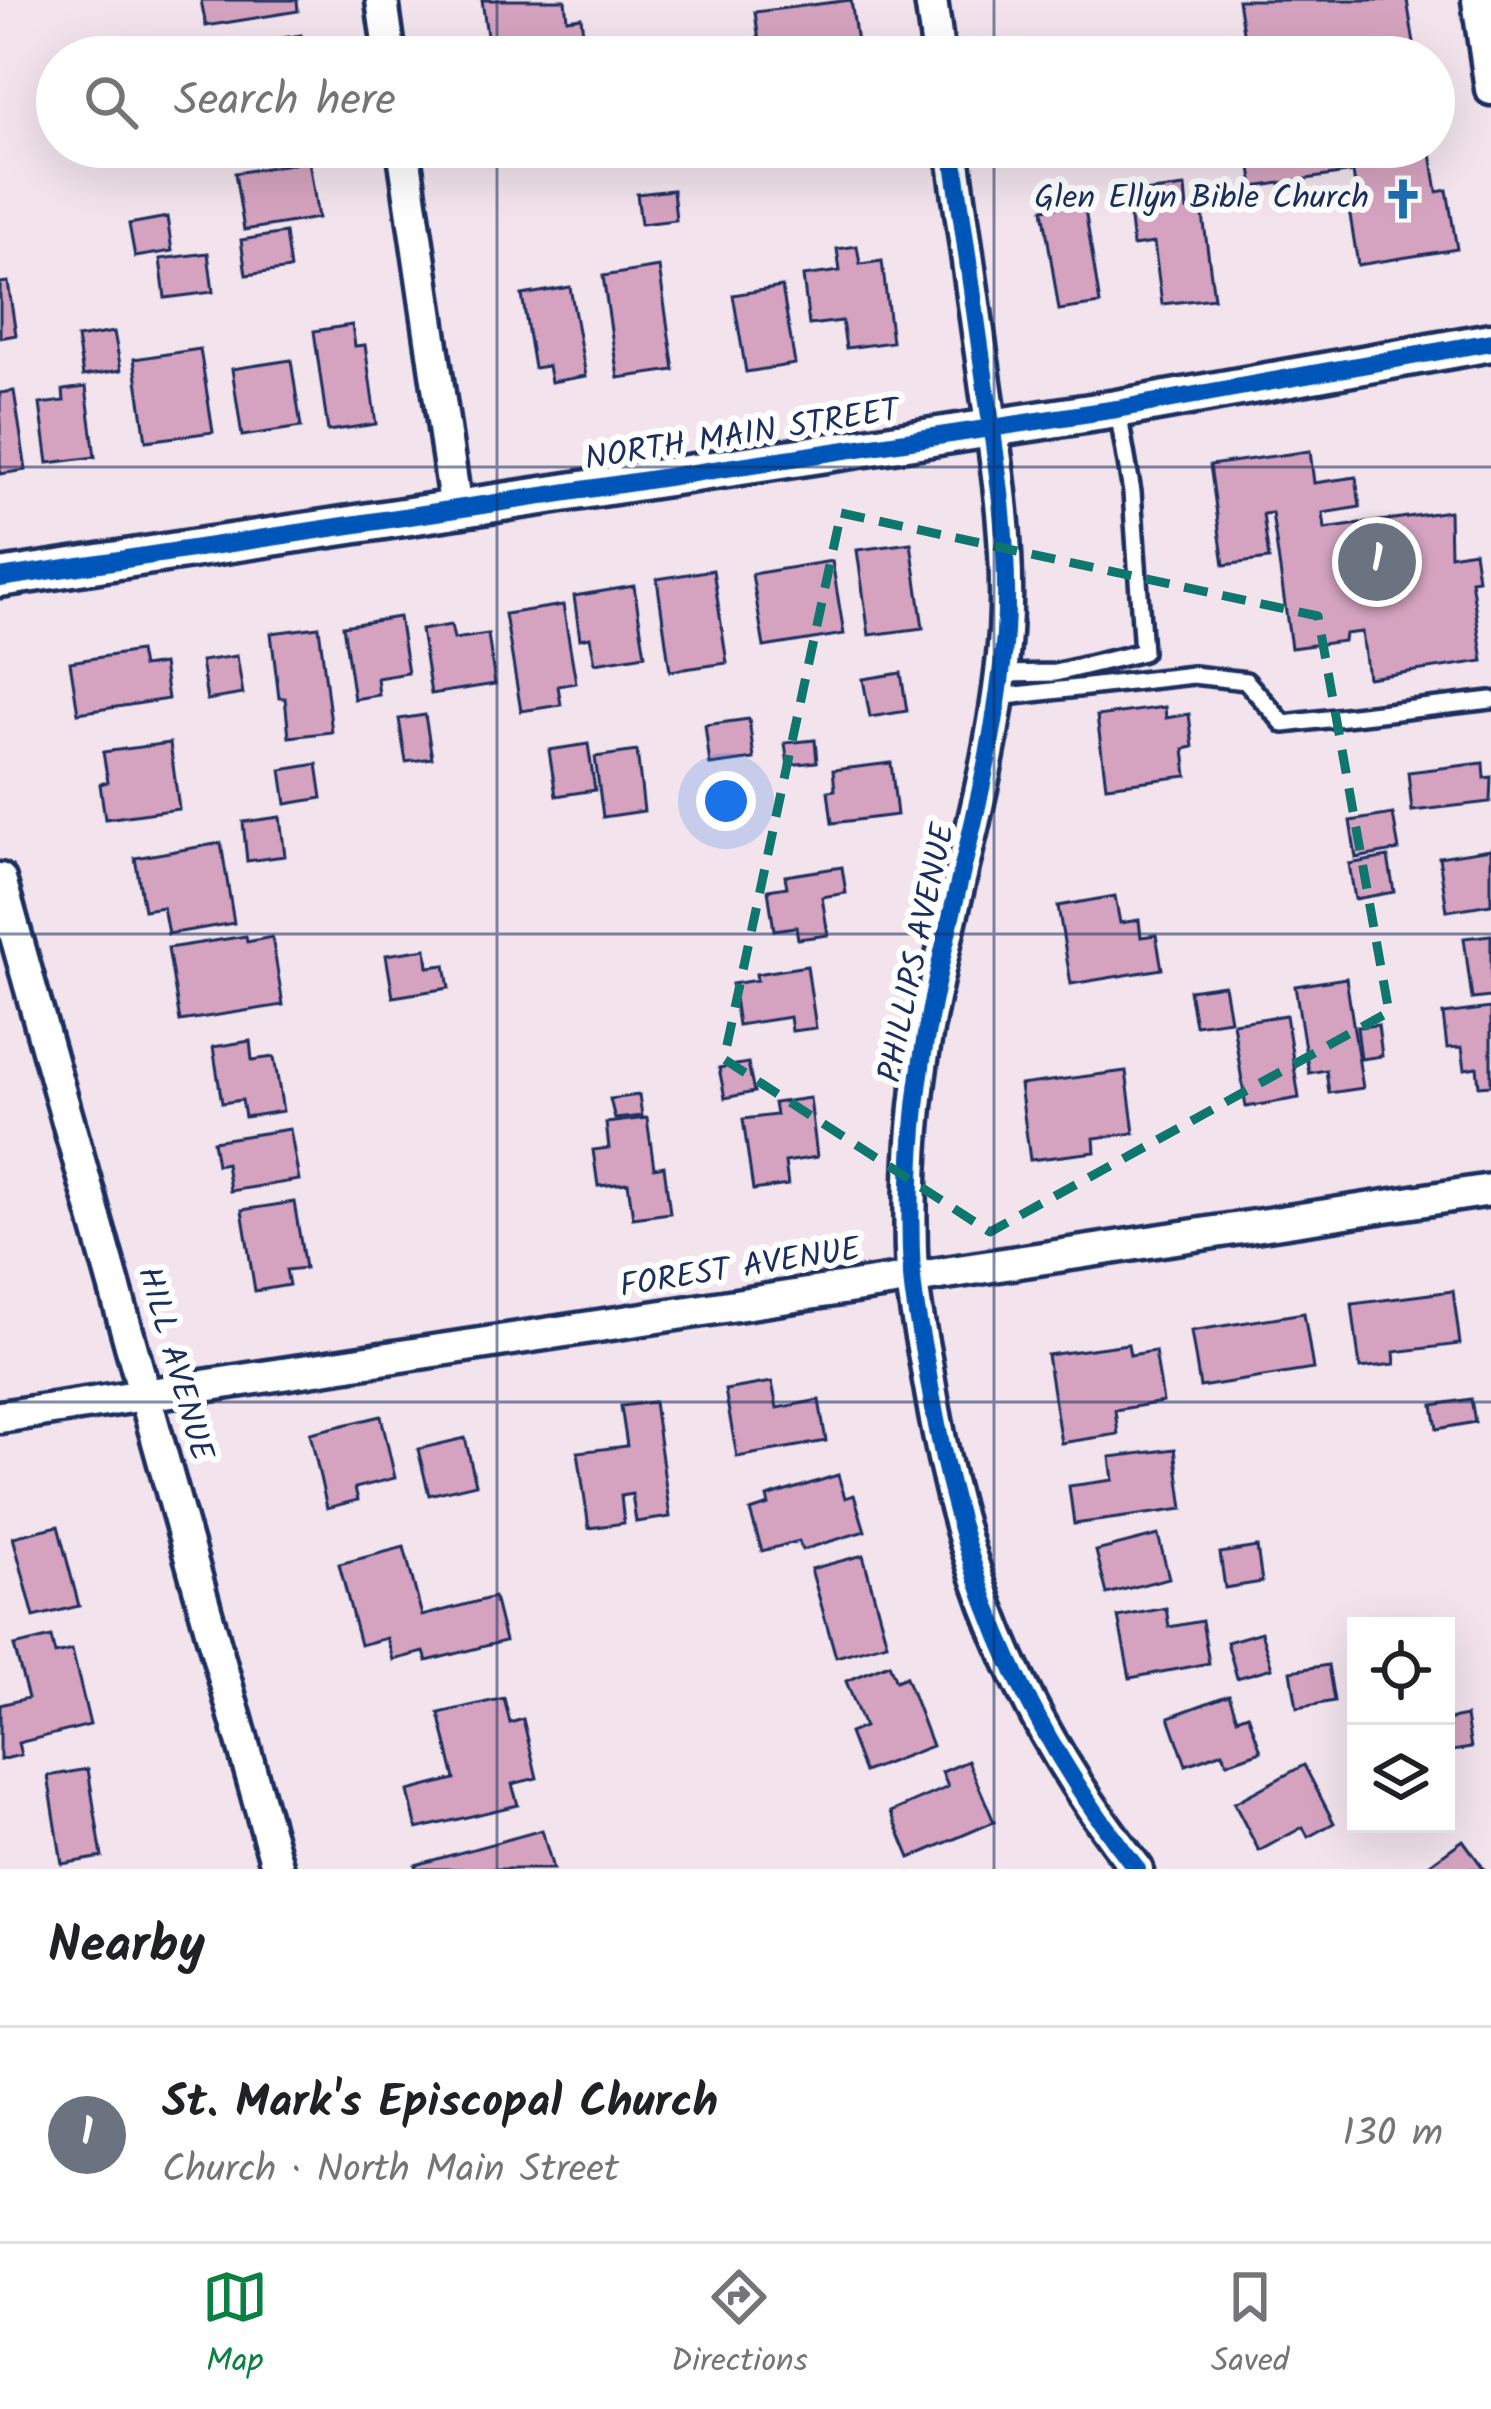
<!DOCTYPE html>
<meta charset="utf-8">
<style>
:root{--surface:#fff;--page:#f6f6f6;--text:#202124;--muted:#757577;--line:#e0e0e0;--accent:#0b8043}
body{margin:0;font-family:Kalam,sans-serif;background:var(--page);color:var(--text)}
.controls{position:absolute;right:36px;bottom:36px;display:grid;overflow:hidden;border-radius:0px;box-shadow:0 12px 48px #0002}
.controls button{width:108px;height:108px;display:grid;place-items:center;padding:0;border:0;border-bottom:3px solid var(--line);background:var(--surface);color:var(--text);font:60px sans-serif}
.you{position:absolute;left:726px;top:801px;width:42px;height:42px;margin:-30px;border:9px solid #fff;border-radius:50%;background:#1a73e8;box-shadow:0 0 0 18px #1a73e833}
.badge{display:grid;place-items:center;width:78px;height:78px;border-radius:50%;background:var(--accent);color:#fff;font-size:39px;font-weight:700}
.pin{position:absolute;translate:-50% -50%;border:6px solid #fff;box-shadow:0 3px 12px #0006}
.list{margin:0;padding:0;list-style:none}
h2{display:flex;justify-content:space-between;align-items:center;height:156px;margin:0;padding:0 48px;font-size:51px}
h2 small{font-size:39px;font-weight:400;color:var(--muted)}
.list li{display:grid;grid-template-columns:78px 1fr auto;gap:36px;align-items:center;box-sizing:border-box;height:216px;padding:0 48px;border-top:3px solid var(--line)}
.list b{display:block;font-size:45px;white-space:nowrap}
.list p{margin:0;font-size:39px;white-space:nowrap;color:var(--muted)}
.list em{font-size:39px;font-style:normal;color:var(--muted)}
.icon{flex:none;width:66px;height:66px;fill:none;stroke:currentColor;stroke-width:2;stroke-linecap:round;stroke-linejoin:round}
.map{position:relative;flex:none;width:1491px;height:1869px;overflow:hidden}
.search{position:absolute;background:var(--surface);box-shadow:0 12px 48px #0002;left:36px;right:36px;top:36px;height:132px;display:flex;align-items:center;gap:30px;box-sizing:border-box;padding:0 42px;border-radius:66px;color:var(--muted);font-size:45px}
.sheet{height:372px;background:var(--surface)}
nav{display:flex;justify-content:space-around;align-items:center;box-sizing:border-box;height:168px;border-top:3px solid var(--line);background:var(--surface);font-size:33px;color:var(--muted)}
nav a{display:grid;justify-items:center;gap:6px}
nav .on{color:var(--accent)}
.map>svg:first-child{display:block}
.building{fill:#d5a3bf;stroke:#1b2f5e;stroke-width:3}
.lines{fill:none;stroke-linecap:round;stroke-linejoin:round}
.service-casing{stroke:#1b2f5e;stroke-width:24}
.minor-casing{stroke:#1b2f5e;stroke-width:39}
.tertiary-casing{stroke:#1b2f5e;stroke-width:45}
.service{stroke:#fff;stroke-width:15}
.minor{stroke:#fff;stroke-width:30}
.tertiary{stroke:#fff;stroke-width:36}
.cycleway-casing{stroke:#fff;stroke-width:26}
.cycleway{stroke:#0057b8;stroke-width:18}
.marked{fill:none;stroke:#0f766e;stroke-width:9;stroke-dasharray:24 15;stroke-linejoin:round}
.grid{fill:none;stroke:#1b2f5e;stroke-width:3;stroke-opacity:0.55}
.labels{text-anchor:middle;dominant-baseline:central;stroke-width:12;stroke-linejoin:round;paint-order:stroke}
.poi-label{font-size:33px;fill:#1b2f5e;stroke:#fff;text-anchor:end}
.street-label{font-size:33px;fill:#1b2f5e;stroke:#fff}
</style>
<div class="map">
<svg width="1491" height="1869" viewBox="0 0 1491 1869">
<rect width="100%" height="100%" fill="#f2e3ec"/>
<filter id="ink" filterUnits="userSpaceOnUse"><feTurbulence type="fractalNoise" baseFrequency=".00833" numOctaves="2"/><feDisplacementMap in="SourceGraphic" scale="24" xChannelSelector="R" yChannelSelector="G"/><feConvolveMatrix kernelMatrix="1 2 1 2 8 2 1 2 1" color-interpolation-filters="sRGB"/></filter>
<g filter="url(#ink)">
<g class="building">
<path d="M201 0H297L298 11 206 26Z"/>
<path d="M482 0H565L567 19 581 17 586 57H490Z"/>
<path d="M851 0 857 43 761 56 755 12Z"/>
<path d="M1238 0H1407L1416 56 1429 57H1247Z"/>
<path d="M301 35 304 57H219L218 48Z"/>
<path d="M176 147H215L216 162 179 166Z"/>
<path d="M499 147H555L500 156Z"/>
<path d="M1046 147H1081L1083 154 1048 160Z"/>
<path d="M1248 147H1430L1437 192 1447 190 1457 249 1358 265 1349 209 1358 207 1353 172 1254 187Z"/>
<path d="M309 161 318 218 244 230 235 173Z"/>
<path d="M1185 187 1187 210 1202 208 1214 298 1162 304 1154 243 1133 246 1127 194Z"/>
<path d="M673 190 676 220 641 224 637 194Z"/>
<path d="M1084 203 1100 304 1059 310 1043 209Z"/>
<path d="M167 217 172 251 135 257 129 224Z"/>
<path d="M285 233 290 269 246 275 241 240Z"/>
<path d="M857 246 860 264 882 261 892 342 846 348 842 321 809 325 803 276 840 271 837 249Z"/>
<path d="M208 253 213 292 165 298 160 259Z"/>
<path d="M659 267 674 370 618 378 603 276Z"/>
<path d="M8 282 16 335 0 338V283Z"/>
<path d="M570 287 586 376 551 382 548 366 534 368 522 295Z"/>
<path d="M782 287 795 364 746 372 733 295Z"/>
<path d="M352 325 355 346 365 345 376 424 328 431 314 331Z"/>
<path d="M114 332 121 370 83 376 77 338Z"/>
<path d="M200 349 213 432 146 441 134 359Z"/>
<path d="M291 360 301 427 242 436 232 369Z"/>
<path d="M86 387 95 457 48 463 40 404 64 401 63 390Z"/>
<path d="M14 391 26 470 0 474V393Z"/>
<path d="M1310 451 1314 483 1356 477 1360 507 1323 513 1325 529 1449 511 1450 555 1474 551 1478 579 1471 580 1483 661 1368 678 1362 632 1345 634 1344 641 1291 648 1272 513 1263 514 1269 559 1224 565 1210 465Z"/>
<path d="M911 543 923 628 869 635 857 550Z"/>
<path d="M832 561 844 634 764 647 752 574Z"/>
<path d="M713 570 727 663 670 671 657 579Z"/>
<path d="M634 586 645 655 595 663 590 637 580 639 574 596Z"/>
<path d="M563 605 576 683 558 686 561 705 521 711 505 614Z"/>
<path d="M399 617 408 673 377 678 379 695 354 699 343 626Z"/>
<path d="M451 625 454 639 488 634 495 684 431 694 421 630Z"/>
<path d="M319 627 332 732 289 737 285 698H279L271 633Z"/>
<path d="M139 651 142 667 163 664 168 699 78 713 70 662Z"/>
<path d="M237 656 243 694 207 700 201 661Z"/>
<path d="M901 673 907 711 870 717 863 679Z"/>
<path d="M1165 707 1166 718 1189 714 1193 747 1184 749 1187 776 1106 786 1097 716Z"/>
<path d="M425 715 432 758 406 762 399 719Z"/>
<path d="M749 719 754 759 710 765 705 725Z"/>
<path d="M815 740 817 762 788 765 785 743Z"/>
<path d="M170 743 179 809 105 819 100 784 108 782 103 752Z"/>
<path d="M588 744 595 790 556 796 549 750Z"/>
<path d="M637 751 644 811 603 817 595 757Z"/>
<path d="M891 763 897 815 832 823 828 791 835 790 833 770Z"/>
<path d="M1483 763 1484 778 1491 777 1490 802 1412 811 1408 772Z"/>
<path d="M317 764 322 798 286 804 281 770Z"/>
<path d="M1393 814 1399 850 1356 858 1350 821Z"/>
<path d="M280 817 285 856 247 861 243 822Z"/>
<path d="M221 843 234 923 168 934 163 907 144 910 135 858Z"/>
<path d="M1491 849V904L1447 911 1439 857Z"/>
<path d="M1388 857 1394 892 1355 899 1349 864Z"/>
<path d="M842 867 846 893 822 897 828 935 798 939 796 927 774 930 768 890 787 887 785 876Z"/>
<path d="M1115 896 1120 923 1139 920 1141 937 1156 935 1162 969 1071 984 1058 906Z"/>
<path d="M1491 935V997L1472 999 1464 938Z"/>
<path d="M246 936 247 942 272 937 283 1005 180 1021 168 948Z"/>
<path d="M426 949 428 967 445 965 449 988 393 997 386 955Z"/>
<path d="M807 966 816 1028 792 1031 790 1017 738 1025 732 984 757 980 756 974Z"/>
<path d="M1346 978 1363 1088 1329 1093 1326 1070 1309 1073 1295 986Z"/>
<path d="M1224 985 1230 1020 1195 1025 1189 990Z"/>
<path d="M1491 1008V1085L1479 1086 1477 1067 1465 1069 1462 1047 1447 1048 1443 1014Z"/>
<path d="M1286 1015 1299 1098 1246 1107 1233 1023Z"/>
<path d="M1378 1025 1382 1056 1361 1059 1357 1027Z"/>
<path d="M250 1041 252 1060 274 1057 283 1111 245 1117 242 1100 222 1103 213 1047Z"/>
<path d="M748 1063 754 1092 725 1098 719 1068Z"/>
<path d="M1126 1071 1134 1133 1094 1138 1095 1152 1030 1160 1020 1085Z"/>
<path d="M639 1095 642 1116 615 1119 610 1099Z"/>
<path d="M810 1098 817 1157 785 1162 788 1185 753 1190 743 1119 776 1115 774 1103Z"/>
<path d="M647 1118 654 1168 664 1166 670 1213 633 1218 628 1183 598 1186 593 1150 609 1148 606 1123Z"/>
<path d="M290 1129 299 1180 230 1191 226 1163 217 1165 213 1141Z"/>
<path d="M294 1202 305 1268 286 1270 289 1285 255 1291 242 1210Z"/>
<path d="M1453 1291 1460 1344 1394 1352 1395 1364 1360 1368 1352 1304Z"/>
<path d="M1304 1313 1313 1369 1200 1387 1191 1331Z"/>
<path d="M1128 1344 1130 1355 1155 1351 1163 1402 1115 1410 1118 1434 1061 1443 1047 1355Z"/>
<path d="M772 1382 777 1408 819 1400 826 1441 737 1457 725 1390Z"/>
<path d="M1471 1399 1475 1422 1437 1429 1433 1405Z"/>
<path d="M654 1402 670 1517 636 1522 632 1494 621 1496 624 1523 589 1528 578 1452 627 1446 621 1406Z"/>
<path d="M381 1416 395 1478 355 1488 358 1500 327 1508 310 1433Z"/>
<path d="M465 1438 476 1484 429 1495 418 1449Z"/>
<path d="M1175 1449 1183 1509 1074 1524 1069 1486 1113 1480 1110 1457Z"/>
<path d="M838 1475 845 1498 854 1495 865 1531 802 1550 799 1541 762 1551 750 1511 769 1505 767 1497Z"/>
<path d="M58 1526 79 1606 34 1617 13 1537Z"/>
<path d="M1158 1535 1169 1578 1107 1594 1096 1551Z"/>
<path d="M404 1547 422 1616 494 1597 505 1641 427 1661 424 1652 393 1660 387 1638 360 1645 339 1564Z"/>
<path d="M1257 1547 1262 1582 1225 1588 1220 1553Z"/>
<path d="M863 1555 887 1643 836 1657 811 1569Z"/>
<path d="M1166 1608 1169 1627 1202 1621 1209 1663 1130 1678 1118 1617Z"/>
<path d="M1261 1632 1272 1668 1237 1678 1227 1642Z"/>
<path d="M51 1637 55 1654 72 1650 90 1725 18 1743 21 1755 0 1760V1705L28 1698 14 1646Z"/>
<path d="M889 1664 896 1681 906 1677 932 1746 864 1772 849 1733 864 1727 846 1681Z"/>
<path d="M1328 1665 1334 1701 1297 1708 1291 1671Z"/>
<path d="M1229 1695 1237 1718 1248 1714 1261 1751 1227 1763 1223 1752 1186 1765 1169 1717Z"/>
<path d="M504 1698 510 1723 523 1719 537 1778 512 1784 518 1805 417 1829 408 1791 455 1779 439 1713Z"/>
<path d="M1466 1716 1471 1748 1446 1752V1720Z"/>
<path d="M968 1761 994 1822 910 1858 891 1812 948 1787 942 1772Z"/>
<path d="M1304 1765 1334 1823 1308 1837 1303 1827 1259 1851 1234 1803Z"/>
<path d="M88 1769 102 1857 62 1864 48 1776Z"/>
<path d="M542 1830 553 1869H416L415 1865Z"/>
<path d="M1463 1840 1484 1869H1434L1430 1864Z"/>
</g>
<g class="lines">
<g class="service-casing">
<g id="service">
<path d="M1001 674 1055 673 1143 652 1132 492 1118 411"/>
<path d="M998 697 1193 675 1246 681 1284 724 1491 700"/>
</g>
</g>
<g class="minor-casing">
<g id="minor">
<path d="M382 0 390 57"/>
<path d="M931 0 939 57"/>
<path d="M1478 0 1491 89"/>
<path d="M403 147 456 510"/>
<path d="M952 147C963 228 975 309 986 389 998 470 1010 551 1005 633 995 772 948 904 925 1041 912 1117 908 1200 912 1276 914 1309 923 1343 928 1375 959 1566 1016 1715 1137 1869"/>
<path d="M0 879 278 1869"/>
<path d="M0 1417 1491 1190"/>
</g>
</g>
<g class="tertiary-casing">
<path id="tertiary" d="M0 578 1117 409 1491 342"/>
</g>
<use href="#service" class="service"/>
<use href="#minor" class="minor"/>
<use href="#tertiary" class="tertiary"/>
<g class="cycleway-casing">
<g id="cycleway">
<path d="M952 147C963 228 975 309 986 389 998 470 1010 551 1005 633 995 772 948 904 925 1041 912 1117 908 1200 912 1276 914 1309 923 1343 928 1375 959 1566 1016 1715 1137 1869"/>
<path d="M0 578 1117 409 1491 342"/>
</g>
</g>
<use href="#cycleway" class="cycleway"/>
</g>
</g>
<path class="marked" d="M841 513 1318 616 1389 1012 990 1232 724 1059Z"/>
<path class="grid" d="M497 0V57M994 0V57M497 147V1869M994 147V1869M0 467H1491M0 934H1491M0 1402H1491"/>
<defs>
<g id="church-bare" transform="scale(3.24)"><path d="M-1.2-6h2.4v3.5h3.3v2.4h-3.3V6h-2.4V-.1h-3.3v-2.4h3.3Z" fill="#1f6fb2" stroke="#fff" stroke-width="2.5" paint-order="stroke"/></g>
</defs>
<g fill-rule="evenodd">
<use href="#church-bare" x="1403" y="199"/>
</g>
<g class="labels">
<g class="poi-label">
<text x="1369" y="199">Glen Ellyn Bible Church</text>
</g>
<g class="street-label">
<text transform="translate(742 436) rotate(-9)">NORTH MAIN STREET</text>
<text transform="translate(918 953) rotate(-78)">PHILLIPS AVENUE</text>
<text transform="translate(740 1269) rotate(-9)">FOREST AVENUE</text>
<text transform="translate(174 1364) rotate(74)">HILL AVENUE</text>
</g>
</g>
</svg>
<div class="controls">
<button><svg class="icon" aria-label="locate" viewBox="0 0 24 24"><circle cx="12" cy="12" r="6"/><path d="M12 2v4M12 18v4M2 12h4M18 12h4"/></svg></button>
<button><svg class="icon" aria-label="layers" viewBox="0 0 24 24"><path d="M12 4l9 5-9 5-9-5zM3 14l9 5 9-5"/></svg></button>
</div>
<div class="you"></div>
<div class="pin badge" style="left:1377px;top:562px;background:#6b7280">1</div>
<div class="search"><svg class="icon" aria-label="search" viewBox="0 0 24 24"><circle cx="10" cy="10" r="6"/><path d="M15 15l6 6"/></svg>Search here</div>
</div>
<section class="sheet">
<h2>Nearby<small></small></h2>
<ul class="list">
<li><span class="badge" style="background:#6b7280">1</span><div><b>St. Mark's Episcopal Church</b><p>Church · North Main Street</p></div><em>130 m</em></li>
</ul>
</section>
<nav>
<a class="on"><svg class="icon" aria-label="map" viewBox="0 0 24 24"><path d="M3 6l6-2 6 2 6-2v14l-6 2-6-2-6 2zM9 4v14M15 6v14"/></svg>Map</a>
<a><svg class="icon" aria-label="directions" viewBox="0 0 24 24"><path d="M12 3l9 9-9 9-9-9zM9 14v-3h6M13 9l2 2-2 2"/></svg>Directions</a>
<a><svg class="icon" aria-label="saved" viewBox="0 0 24 24"><path d="M7 4h10v16l-5-4-5 4z"/></svg>Saved</a>
</nav>
